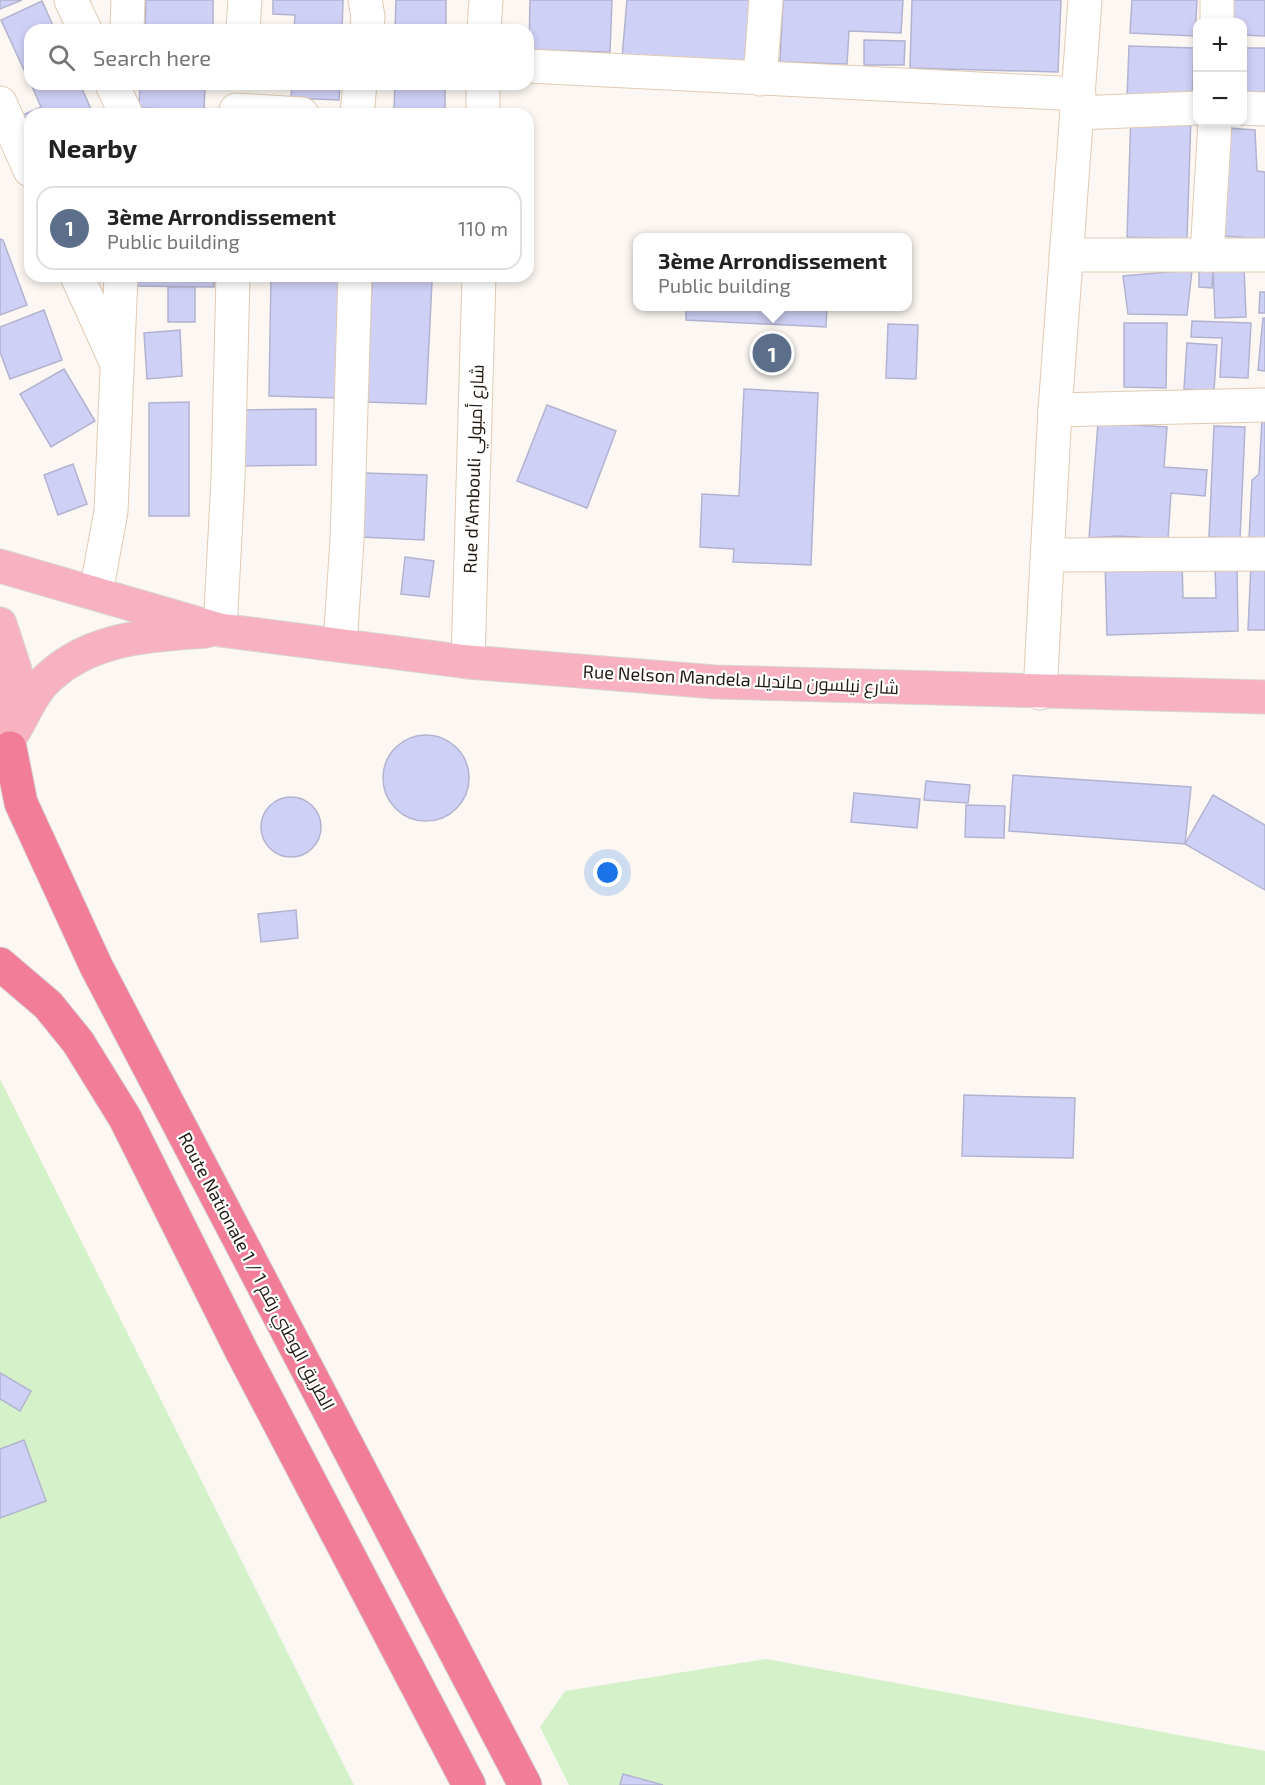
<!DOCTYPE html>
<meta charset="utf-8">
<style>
:root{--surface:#fff;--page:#f2f2f2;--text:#222;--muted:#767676;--line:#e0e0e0;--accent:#7c3aed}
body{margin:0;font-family:"Exo 2",Cairo,sans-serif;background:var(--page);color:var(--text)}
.controls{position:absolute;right:18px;top:18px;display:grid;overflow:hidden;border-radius:12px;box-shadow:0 3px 9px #0003}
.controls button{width:54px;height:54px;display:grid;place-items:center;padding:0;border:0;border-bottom:2px solid var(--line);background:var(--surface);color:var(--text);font:30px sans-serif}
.you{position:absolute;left:608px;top:873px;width:21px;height:21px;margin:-15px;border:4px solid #fff;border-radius:50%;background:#1a73e8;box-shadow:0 0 0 9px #1a73e833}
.badge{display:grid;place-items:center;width:39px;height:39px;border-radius:50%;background:var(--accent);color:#fff;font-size:20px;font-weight:700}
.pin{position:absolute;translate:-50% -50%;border:3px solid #fff;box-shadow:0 2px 6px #0006}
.popup{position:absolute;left:633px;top:233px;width:279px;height:78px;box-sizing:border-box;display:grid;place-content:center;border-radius:12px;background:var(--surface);filter:drop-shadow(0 2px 4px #0005);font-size:20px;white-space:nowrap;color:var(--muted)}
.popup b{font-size:22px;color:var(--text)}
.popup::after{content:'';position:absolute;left:50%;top:100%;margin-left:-12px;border:12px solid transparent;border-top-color:var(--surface)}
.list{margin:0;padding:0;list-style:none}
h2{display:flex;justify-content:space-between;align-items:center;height:78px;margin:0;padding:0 24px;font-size:26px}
h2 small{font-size:20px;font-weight:400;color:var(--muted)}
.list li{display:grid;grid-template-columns:39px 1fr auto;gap:18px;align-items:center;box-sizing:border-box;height:84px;margin:0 12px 12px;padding:0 12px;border:2px solid var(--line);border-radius:18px}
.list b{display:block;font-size:22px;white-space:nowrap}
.list p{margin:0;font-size:20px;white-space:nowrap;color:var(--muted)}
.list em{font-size:20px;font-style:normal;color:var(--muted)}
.icon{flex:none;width:33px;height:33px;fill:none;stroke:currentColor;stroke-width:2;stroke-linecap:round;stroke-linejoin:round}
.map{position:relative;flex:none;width:1265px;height:1785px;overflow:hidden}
.search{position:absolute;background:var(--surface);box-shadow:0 3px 9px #0003;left:24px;top:24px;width:510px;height:66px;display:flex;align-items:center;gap:15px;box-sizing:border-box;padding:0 21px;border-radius:18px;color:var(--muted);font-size:22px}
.panel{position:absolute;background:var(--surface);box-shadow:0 3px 9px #0003;left:24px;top:108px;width:510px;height:174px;border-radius:18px}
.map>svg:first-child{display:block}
.green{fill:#d4f1c9}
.building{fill:#cfd0f5;stroke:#b2b3d0;stroke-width:1.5}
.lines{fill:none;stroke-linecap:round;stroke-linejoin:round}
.minor-casing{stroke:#e1cbb3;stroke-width:35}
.major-casing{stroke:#d7d6d4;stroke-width:35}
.highway-casing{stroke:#d7d6d4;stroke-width:35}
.minor{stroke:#fff;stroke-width:33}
.major{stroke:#f7b1c1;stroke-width:33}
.highway{stroke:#f17d98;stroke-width:33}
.labels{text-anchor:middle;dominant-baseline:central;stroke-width:4.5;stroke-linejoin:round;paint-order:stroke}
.street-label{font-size:18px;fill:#231b12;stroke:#fff}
</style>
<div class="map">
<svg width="1265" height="1785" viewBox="0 0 1265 1785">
<rect width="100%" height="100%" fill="#fcf7f2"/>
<g class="green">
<path d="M0 1079 354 1785H0Z"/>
<path d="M766 1659 1265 1751V1785H569L540 1727 565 1691Z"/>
</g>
<g class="building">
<path d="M0 0H22L0 9Z"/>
<path d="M146 0H213V30H145Z"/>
<path d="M273 0H343L342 30H294L295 15 273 14Z"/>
<path d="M396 0H446V30H395Z"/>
<path d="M530 0H612L610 52 529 50Z"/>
<path d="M627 0H750L744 68 622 57Z"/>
<path d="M783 0H903L901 33 849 31 847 64 780 62Z"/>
<path d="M912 0H1061L1058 72 910 68Z"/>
<path d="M1132 0H1197L1195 36 1130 33Z"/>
<path d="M1230 0H1265V36L1242 35V22H1230Z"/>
<path d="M42 1 55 30H30V83L1 20Z"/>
<path d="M864 40 905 41 904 65H864Z"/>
<path d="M1129 46 1194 48 1192 100 1127 98Z"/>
<rect x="1242" y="48" width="23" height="44"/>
<path d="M31 84H80L93 114H30V130L23 115 41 107Z"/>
<path d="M140 84H205L204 110 139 108Z"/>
<path d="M292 84H340L339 100 291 98Z"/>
<path d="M395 84H445V110L394 109Z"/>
<path d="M1131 114 1191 116 1187 239 1127 237Z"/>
<path d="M1228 128 1255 130 1257 171 1265 172V239L1223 236Z"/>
<path d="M0 239 3 240 27 305 0 315Z"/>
<path d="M1244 265 1246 317 1215 318 1213 267Z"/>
<path d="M1199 269 1213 270 1212 288 1199 287Z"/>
<path d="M1192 270 1187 315 1128 314 1123 276Z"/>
<path d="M134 276H214V287L133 286Z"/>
<path d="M271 276H341L338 398 269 396Z"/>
<path d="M372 279 432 281 426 404 367 402Z"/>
<rect x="168" y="287" width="27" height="35"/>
<path d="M1260 292H1265V313H1259Z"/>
<path d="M686 306H827L826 327 686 320Z"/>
<path d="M44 310 62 360 10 379 0 352V327Z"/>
<path d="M1263 318H1265V371L1258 370Z"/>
<path d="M1192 321 1251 323 1248 378 1220 377 1222 338 1191 337Z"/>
<path d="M1124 323H1167L1166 388 1124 387Z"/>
<path d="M888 324 918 325 916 379 886 378Z"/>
<path d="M180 330 182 376 147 379 144 333Z"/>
<path d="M1187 343 1217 345 1214 391 1184 389Z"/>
<path d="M64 369 95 421 51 447 20 394Z"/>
<path d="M744 389 818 393 811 565 733 562 734 549 700 547 702 494 739 496Z"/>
<path d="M189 402V516H149V403Z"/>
<path d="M547 405 616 431 587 508 517 481Z"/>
<path d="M316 409V465L243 466V410Z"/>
<path d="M1262 418H1265V541L1249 540 1252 480 1259 474Z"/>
<path d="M1098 423 1167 427 1164 467 1207 470 1205 496 1171 493 1168 539 1118 536 1089 538Z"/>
<path d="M1214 426 1245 427 1240 539 1209 537Z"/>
<path d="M73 464 87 504 58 515 44 475Z"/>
<path d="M364 473 427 475 424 540 361 537Z"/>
<path d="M405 557 434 561 429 597 401 594Z"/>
<path d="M1182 560 1183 598H1216L1215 567H1237L1238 631 1107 635 1105 563Z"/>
<path d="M1251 565H1265V630H1248Z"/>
<circle cx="426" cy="778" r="43"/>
<path d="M1013 775 1191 787 1185 844 1009 831Z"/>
<path d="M926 781 970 785 968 803 924 800Z"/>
<path d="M854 793 920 799 917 828 851 822Z"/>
<path d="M1213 795 1265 825V890L1185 844Z"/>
<circle cx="291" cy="827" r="30"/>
<path d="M966 805 1005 806 1004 838 965 837Z"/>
<path d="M296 910 298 938 261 942 258 914Z"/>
<path d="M964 1095 1075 1098 1073 1158 962 1156Z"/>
<path d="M0 1373 31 1391 20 1411 0 1399Z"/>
<path d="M24 1440 46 1501 0 1518V1449Z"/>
<path d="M623 1774 663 1785H620Z"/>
</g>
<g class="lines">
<g class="minor-casing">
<g id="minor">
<path d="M71 0 85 30"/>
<path d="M365 0 368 17 367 30"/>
<path d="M1217 22V0"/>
<path d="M127 30 128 0"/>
<path d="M243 30 245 0"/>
<path d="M484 30 486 0"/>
<path d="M528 66 1079 94"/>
<path d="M760 79 766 0"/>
<path d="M112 84 125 112"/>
<path d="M0 103 30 170"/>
<path d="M1242 108 1265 109"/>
<path d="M236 110 302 114"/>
<path d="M1077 113 1198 108"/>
<path d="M357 114 360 84"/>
<path d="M483 114V84"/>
<path d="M1066 255H1265"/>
<path d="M1207 255 1215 122"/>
<path d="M77 276 116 362"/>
<path d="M1055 410 1265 405"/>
<path d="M1049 555 1265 554"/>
<path d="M96 593 111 511 121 276"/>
<path d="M220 630 228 479 233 276"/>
<path d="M340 645 347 540 355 276"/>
<path d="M468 662 479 276"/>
<path d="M1040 693 1055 410 1085 0"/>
</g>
</g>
<g class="major-casing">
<g id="major">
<path d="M0 566 220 630 468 662 715 682 1265 697"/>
<path d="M0 624 15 670 14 729"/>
<path d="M14 731C23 716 31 696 43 683 87 637 147 636 206 631"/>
</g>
</g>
<g class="highway-casing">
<g id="highway">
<path d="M10 748 21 803 96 966 525 1785"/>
<path d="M0 964 48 1005 78 1042 125 1118 242 1352 469 1785"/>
</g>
</g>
<use href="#minor" class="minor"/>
<use href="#major" class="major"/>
<use href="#highway" class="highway"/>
</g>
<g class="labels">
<g class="street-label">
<text transform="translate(473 469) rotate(-88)">Rue d'Ambouli شارع أمبولي</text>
<text transform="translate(741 679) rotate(3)">Rue Nelson Mandela شارع نيلسون مانديلا</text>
<text transform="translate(257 1271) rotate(62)">Route Nationale 1 / الطريق الوطني رقم 1</text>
</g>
</g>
</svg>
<div class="controls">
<button>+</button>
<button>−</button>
</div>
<div class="you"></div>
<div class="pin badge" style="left:772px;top:353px;background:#5c6f8a">1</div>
<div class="popup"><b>3ème Arrondissement</b>Public building</div>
<div class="search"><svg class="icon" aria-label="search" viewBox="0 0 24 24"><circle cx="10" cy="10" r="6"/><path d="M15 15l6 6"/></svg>Search here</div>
<section class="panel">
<h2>Nearby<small></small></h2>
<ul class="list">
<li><span class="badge" style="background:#5c6f8a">1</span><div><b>3ème Arrondissement</b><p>Public building</p></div><em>110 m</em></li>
</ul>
</section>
</div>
